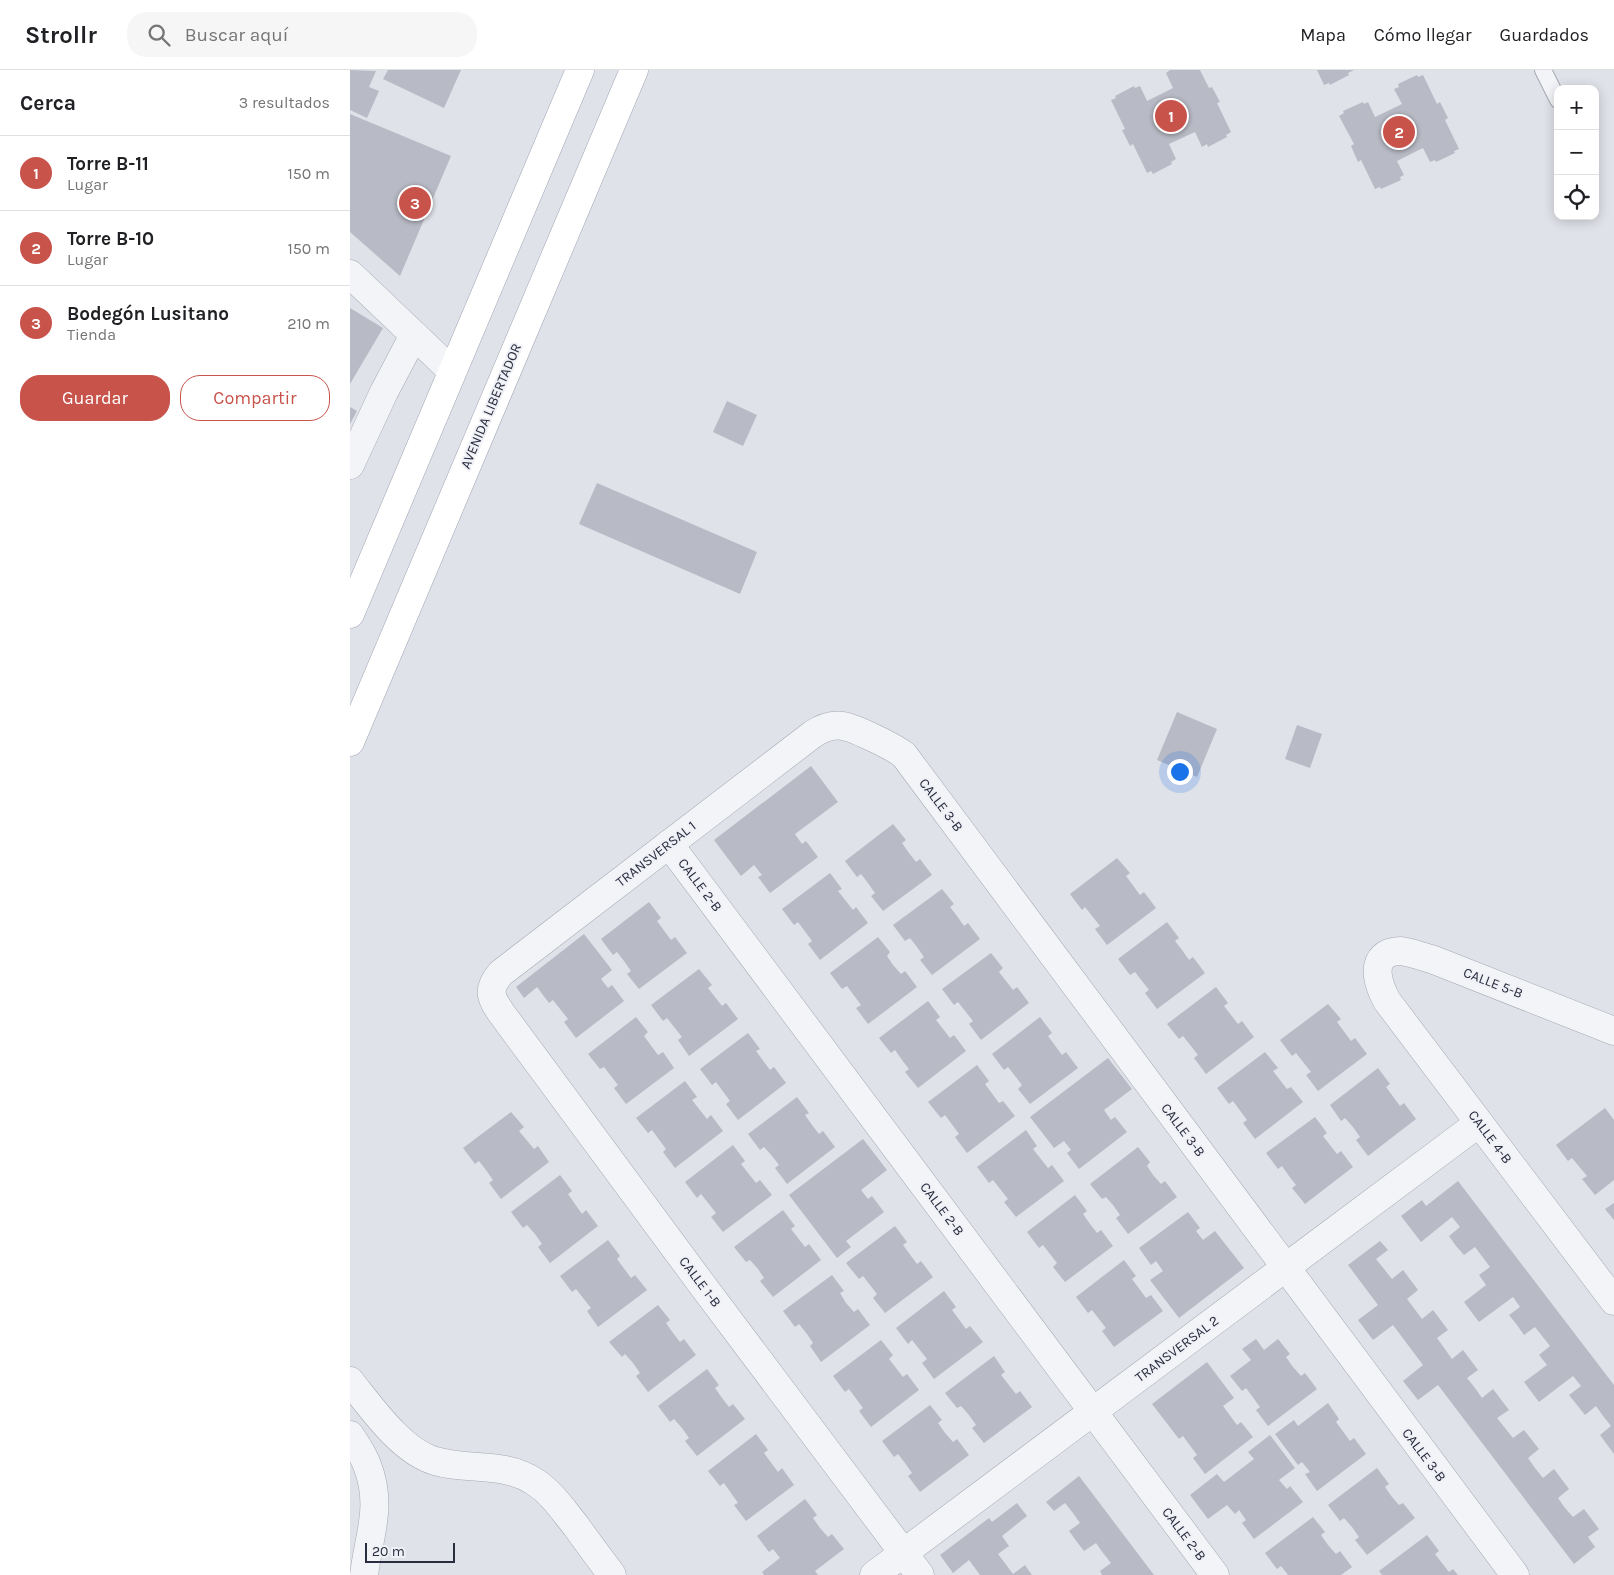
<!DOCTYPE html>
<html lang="es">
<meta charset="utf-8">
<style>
:root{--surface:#fff;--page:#f6f6f6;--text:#202124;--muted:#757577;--line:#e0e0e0;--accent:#c8534b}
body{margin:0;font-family:Karla,sans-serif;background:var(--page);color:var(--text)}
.controls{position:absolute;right:15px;top:15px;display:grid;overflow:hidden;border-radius:10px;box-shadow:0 2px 12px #0003}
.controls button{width:45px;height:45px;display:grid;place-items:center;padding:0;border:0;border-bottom:1px solid var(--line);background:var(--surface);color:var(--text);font:25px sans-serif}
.scale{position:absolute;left:15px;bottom:12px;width:90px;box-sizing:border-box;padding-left:5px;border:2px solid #2a2d3f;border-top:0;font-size:14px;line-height:18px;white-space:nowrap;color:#2a2d3f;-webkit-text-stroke:4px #f0f1f6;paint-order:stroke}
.you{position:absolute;left:829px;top:701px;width:18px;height:18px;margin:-12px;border:4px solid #fff;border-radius:50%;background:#1a73e8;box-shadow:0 0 0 8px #1a73e833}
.badge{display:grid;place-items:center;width:32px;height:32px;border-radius:50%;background:var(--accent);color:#fff;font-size:16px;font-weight:700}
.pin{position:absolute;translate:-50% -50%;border:2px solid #fff;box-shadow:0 1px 5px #0006}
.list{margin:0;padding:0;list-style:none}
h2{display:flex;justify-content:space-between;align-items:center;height:65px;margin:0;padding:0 20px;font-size:21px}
h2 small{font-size:16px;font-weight:400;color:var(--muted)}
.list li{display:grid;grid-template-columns:32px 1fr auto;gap:15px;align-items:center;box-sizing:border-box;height:75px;padding:0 20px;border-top:1px solid var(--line)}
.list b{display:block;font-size:19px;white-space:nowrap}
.list p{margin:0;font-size:16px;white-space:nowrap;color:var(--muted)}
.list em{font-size:16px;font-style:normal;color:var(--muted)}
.actions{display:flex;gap:10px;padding:15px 20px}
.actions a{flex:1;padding:11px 0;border:1px solid var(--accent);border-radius:20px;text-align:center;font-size:18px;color:var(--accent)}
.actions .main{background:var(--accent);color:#fff}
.icon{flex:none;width:28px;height:28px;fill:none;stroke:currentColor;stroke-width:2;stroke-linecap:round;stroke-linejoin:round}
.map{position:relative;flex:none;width:1264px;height:1505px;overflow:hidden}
header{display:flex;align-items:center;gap:30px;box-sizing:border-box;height:70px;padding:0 25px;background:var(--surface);border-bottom:1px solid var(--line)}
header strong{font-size:24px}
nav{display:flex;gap:28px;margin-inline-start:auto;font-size:18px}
.search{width:350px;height:45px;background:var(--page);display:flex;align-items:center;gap:12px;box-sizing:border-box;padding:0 18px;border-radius:20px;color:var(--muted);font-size:19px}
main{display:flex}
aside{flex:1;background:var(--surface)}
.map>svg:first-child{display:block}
.building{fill:#b8bac5}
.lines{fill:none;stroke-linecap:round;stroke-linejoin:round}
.service-casing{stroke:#a6a8b3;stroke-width:18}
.minor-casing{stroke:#a6a8b3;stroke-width:29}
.primary-casing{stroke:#a0a4b4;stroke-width:29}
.service{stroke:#f3f4f7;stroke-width:16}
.minor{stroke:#f3f4f7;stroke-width:28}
.primary{stroke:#fff;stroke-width:28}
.labels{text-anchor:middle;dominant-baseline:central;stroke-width:4;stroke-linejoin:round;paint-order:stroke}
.street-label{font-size:14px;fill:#2a2d3f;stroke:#f0f1f6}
</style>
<header>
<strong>Strollr</strong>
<div class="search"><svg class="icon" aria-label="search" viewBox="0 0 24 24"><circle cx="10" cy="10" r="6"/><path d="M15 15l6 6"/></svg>Buscar aquí</div>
<nav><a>Mapa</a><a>Cómo llegar</a><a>Guardados</a></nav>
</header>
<main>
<aside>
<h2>Cerca<small>3 resultados</small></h2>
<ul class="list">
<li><span class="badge">1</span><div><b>Torre B-11</b><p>Lugar</p></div><em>150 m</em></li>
<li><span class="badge">2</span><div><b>Torre B-10</b><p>Lugar</p></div><em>150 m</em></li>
<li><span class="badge">3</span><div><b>Bodegón Lusitano</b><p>Tienda</p></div><em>210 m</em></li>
</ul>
<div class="actions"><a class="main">Guardar</a><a>Compartir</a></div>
</aside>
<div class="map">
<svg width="1264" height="1505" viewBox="0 0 1264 1505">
<rect width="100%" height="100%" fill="#e0e2e9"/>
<g class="building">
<path d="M0 0 26 1 19 17 29 21 17 48 0 40Z"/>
<path d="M38 0H111L94 38 33 9Z"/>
<path d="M820 0H850L859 18 862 17 870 32 867 33 881 62 876 65 877 67 858 77 857 74 852 77 845 62 819 74 826 89 821 92 822 94 803 104 801 101 797 103 783 74 780 76 772 60 775 59 761 30 766 28 765 26 784 16 785 18 790 16 797 31 823 18 816 3Z"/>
<path d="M967 0H1004L998 3 999 5 980 15 979 13 974 15Z"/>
<path d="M1067 5 1068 7 1073 5 1087 34 1090 32 1098 48 1095 50 1109 79 1104 81 1105 83 1086 92 1085 90 1080 92 1073 78 1047 91 1054 105 1050 107 1051 110 1031 119 1030 117 1025 119 1011 90 1008 92 1001 76 1004 74 989 46 994 43 993 41 1013 32 1014 34 1018 32 1025 47 1052 34 1044 19 1049 17 1048 14Z"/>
<path d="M0 44 101 86 50 206 0 162Z"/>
<path d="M0 238 33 258 0 314Z"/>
<path d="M377 331 407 345 393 376 363 362Z"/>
<path d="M0 337 7 341 0 354Z"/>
<path d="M247 413 407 482 390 524 229 454Z"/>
<path d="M827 642 867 659 847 707 807 690Z"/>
<path d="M947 655 972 664 960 698 935 689Z"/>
<path d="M461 696 488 732 445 764 452 774 456 771 468 787 420 823 408 807 412 805 404 795 391 806 364 770Z"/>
<path d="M543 754 556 770 552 773 559 783 566 792 570 789 582 805 533 841 521 826 525 823 518 813 511 804 507 807 495 791Z"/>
<path d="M767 788 780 803 776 806 790 825 794 822 806 838 757 875 745 859 750 856 735 837 732 840 720 824Z"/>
<path d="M480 803 492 819 488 821 503 840 506 837 518 853 470 890 458 874 462 871 448 852 444 855 432 839Z"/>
<path d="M592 819 604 834 600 837 607 846 614 856 618 853 630 869 582 905 570 890 574 887 567 877 560 868 555 871 543 855Z"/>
<path d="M299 832 311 848 307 851 321 870 325 867 337 883 289 919 277 904 281 901 274 891 267 882 263 885 251 869Z"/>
<path d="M817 852 829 868 825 871 832 880 839 890 843 887 855 903 807 939 795 923 799 920 785 902 780 905 768 889Z"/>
<path d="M234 864 262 900 251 909 258 918 262 915 274 931 226 968 214 952 218 949 203 930 199 933 187 917 174 928 166 917Z"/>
<path d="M528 867 540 882 537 886 543 895 551 904 555 901 567 917 518 954 506 938 511 935 497 916 492 919 480 903Z"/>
<path d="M641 883 653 898 649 902 663 920 667 917 679 933 631 970 619 954 623 951 608 932 604 935 592 919Z"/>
<path d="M349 899 362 915 358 918 372 936 376 933 388 949 339 986 328 970 332 967 317 948 313 951 301 935Z"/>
<path d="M866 917 878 933 874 936 888 954 892 951 904 967 856 1004 844 988 848 985 841 976 833 966 829 969 817 954Z"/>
<path d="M578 931 590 947 586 950 600 968 604 965 616 981 568 1018 555 1002 559 999 552 990 545 980 541 983 529 968Z"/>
<path d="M978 934 991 949 987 952 1001 971 1005 968 1017 984 968 1021 956 1005 961 1002 946 983 942 986 930 970Z"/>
<path d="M286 947 298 962 294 966 308 985 313 982 324 998 276 1034 264 1018 268 1015 254 997 250 999 238 984Z"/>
<path d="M690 947 702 963 698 966 712 985 716 982 728 998 680 1034 668 1019 672 1015 658 997 654 1000 642 984Z"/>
<path d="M398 963 410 979 406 981 420 1000 424 997 436 1013 388 1050 376 1034 380 1031 366 1012 362 1015 350 999Z"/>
<path d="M915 982 928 998 923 1001 937 1019 941 1017 953 1032 905 1069 893 1053 897 1050 883 1031 879 1034 867 1018Z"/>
<path d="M758 988 782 1019 754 1040 761 1050 765 1047 777 1062 729 1099 717 1083 721 1080 714 1071 704 1078 680 1047Z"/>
<path d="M627 995 639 1011 635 1014 649 1033 653 1031 665 1046 617 1083 605 1067 609 1064 595 1045 591 1048 578 1032Z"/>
<path d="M1028 998 1040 1014 1036 1017 1050 1036 1054 1033 1066 1049 1018 1086 1006 1070 1010 1067 1003 1057 995 1048 991 1051 980 1035Z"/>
<path d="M335 1011 347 1027 342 1030 357 1049 361 1045 373 1061 325 1098 313 1082 316 1079 302 1060 298 1063 286 1048Z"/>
<path d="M447 1027 459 1043 455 1045 462 1055 469 1064 473 1061 485 1077 437 1114 425 1098 429 1095 422 1086 414 1077 410 1080 398 1064Z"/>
<path d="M1255 1038 1264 1050V1110L1245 1125 1232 1109 1237 1106 1222 1088 1218 1091 1206 1075Z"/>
<path d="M161 1042 174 1057 169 1061 184 1079 188 1076 199 1092 151 1129 139 1113 143 1110 136 1100 129 1091 125 1094 113 1078Z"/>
<path d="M965 1047 977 1063 973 1066 987 1084 991 1081 1003 1097 955 1134 942 1118 946 1115 939 1106 932 1096 928 1099 916 1083Z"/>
<path d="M676 1060 687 1076 683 1079 698 1098 702 1095 714 1111 666 1147 654 1132 658 1129 643 1110 639 1113 627 1097Z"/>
<path d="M513 1069 537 1100 511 1120 518 1129 522 1126 534 1142 496 1171 501 1177 487 1188 439 1125Z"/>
<path d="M383 1075 395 1091 391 1094 406 1113 410 1110 422 1125 373 1162 361 1147 366 1143 351 1124 347 1128 335 1112Z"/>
<path d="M788 1077 800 1092 797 1096 803 1105 811 1114 815 1111 827 1127 778 1164 766 1148 770 1145 763 1135 756 1127 752 1129 740 1114Z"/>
<path d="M210 1105 222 1121 218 1124 232 1144 236 1140 248 1156 200 1193 188 1177 192 1174 185 1164 177 1155 173 1158 161 1142Z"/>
<path d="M1108 1111 1264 1315V1384L1250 1365 1261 1356 1253 1346 1246 1336 1235 1345 1219 1325 1231 1316 1223 1306 1189 1332 1174 1312 1197 1295 1189 1285 1200 1276 1185 1257 1174 1265 1167 1255 1159 1245 1170 1237 1163 1227 1129 1252 1114 1232 1136 1215 1129 1205 1140 1197 1125 1177 1114 1185 1106 1176 1099 1166 1110 1157 1102 1147 1071 1172 1051 1146 1072 1130 1076 1136Z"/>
<path d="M725 1125 737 1141 733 1144 740 1154 747 1163 751 1160 763 1176 715 1212 703 1197 707 1193 693 1175 689 1178 677 1162Z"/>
<path d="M1264 1133V1150L1255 1139Z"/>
<path d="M433 1140 445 1156 441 1159 455 1177 459 1174 471 1190 423 1227 410 1211 414 1208 408 1199 400 1190 396 1192 384 1177Z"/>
<path d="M838 1142 850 1158 846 1161 853 1170 865 1161 894 1198 829 1248 800 1210 813 1201 806 1191 801 1195 789 1178Z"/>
<path d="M545 1156 557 1172 553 1175 567 1194 571 1191 583 1207 535 1243 523 1228 527 1224 513 1206 509 1209 496 1193Z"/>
<path d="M258 1170 270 1186 267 1189 281 1208 285 1205 297 1220 248 1257 237 1241 241 1238 226 1219 222 1222 210 1206Z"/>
<path d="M1030 1171 1038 1180 1026 1189 1042 1209 1053 1200 1068 1220 1057 1229 1072 1249 1083 1240 1098 1260 1087 1268 1102 1289 1113 1280 1128 1300 1117 1308 1125 1318 1132 1328 1143 1319 1159 1340 1147 1348 1163 1368 1174 1360 1189 1379 1178 1388 1185 1398 1193 1408 1204 1399 1219 1419 1208 1428 1215 1438 1223 1447 1234 1439 1249 1459 1238 1467 1245 1477 1224 1494 1088 1315 1068 1330 1053 1311 1073 1295 1043 1255 1023 1270 1008 1250 1028 1235 998 1195Z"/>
<path d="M774 1190 786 1206 782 1209 796 1228 801 1225 813 1241 764 1277 752 1261 756 1258 742 1240 738 1243 726 1227Z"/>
<path d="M482 1205 494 1221 490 1223 496 1233 504 1242 508 1239 520 1255 471 1292 460 1276 463 1273 457 1264 449 1254 445 1257 433 1241Z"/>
<path d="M594 1221 606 1237 602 1240 616 1259 620 1256 633 1272 584 1309 572 1293 577 1289 562 1270 558 1274 546 1258Z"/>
<path d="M308 1235 320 1250 316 1253 323 1263 330 1272 334 1269 346 1285 298 1322 286 1306 290 1303 283 1293 275 1284 272 1287 259 1272Z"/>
<path d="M906 1269 914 1280 928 1269 940 1284 936 1287 943 1297 951 1306 955 1303 967 1319 918 1356 906 1340 910 1337 896 1318 892 1321 880 1306 901 1290 892 1279Z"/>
<path d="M531 1270 543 1285 539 1289 553 1307 557 1304 569 1320 521 1357 509 1341 513 1338 499 1319 495 1322 483 1306Z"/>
<path d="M644 1286 655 1302 651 1305 666 1324 670 1321 682 1337 634 1373 622 1358 626 1355 619 1345 611 1336 607 1338 595 1323Z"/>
<path d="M857 1292 884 1328 873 1336 887 1355 891 1352 903 1367 855 1404 843 1388 847 1385 833 1366 829 1369 802 1334Z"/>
<path d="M357 1299 369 1315 365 1318 372 1328 379 1337 383 1334 395 1349 347 1386 335 1371 339 1368 332 1358 324 1349 320 1352 308 1336Z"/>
<path d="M978 1333 989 1349 986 1352 1000 1371 1004 1368 1016 1384 967 1421 955 1404 960 1402 952 1392 948 1395 925 1364 944 1350 948 1356Z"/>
<path d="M580 1335 592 1350 588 1353 595 1363 603 1372 607 1369 619 1385 570 1422 558 1406 562 1403 555 1393 548 1384 544 1387 532 1371Z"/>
<path d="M406 1364 418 1380 414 1383 428 1402 432 1398 444 1415 396 1451 384 1435 388 1433 374 1413 370 1416 358 1401Z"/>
<path d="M920 1365 945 1398 929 1410 937 1419 940 1416 953 1432 904 1469 892 1453 896 1450 889 1440 885 1444 877 1435 858 1449 840 1425 867 1404 874 1412 904 1389 898 1382Z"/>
<path d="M1027 1398 1039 1414 1035 1417 1042 1427 1049 1435 1053 1433 1065 1448 1017 1485 1005 1470 1009 1467 1002 1457 994 1448 990 1451 978 1435Z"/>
<path d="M729 1406 745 1427 804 1505H752L750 1501 761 1493 753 1483 746 1473 734 1481 727 1472 719 1461 730 1453 723 1443 715 1433 704 1441 696 1432Z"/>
<path d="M455 1429 467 1445 463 1448 470 1458 478 1467 482 1464 494 1479 465 1501 468 1505H414L412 1502 430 1488 423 1479 419 1482 407 1466Z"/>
<path d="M667 1433 677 1446 652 1466 659 1476 648 1484 663 1504 675 1495 682 1505H630L619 1490 603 1503 590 1485 639 1448 642 1452Z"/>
<path d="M963 1447 975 1462 971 1465 978 1475 986 1484 990 1481 1002 1497 991 1505H938L931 1496 927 1499 915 1483Z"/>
<path d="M1077 1465 1089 1481 1085 1484 1099 1502 1103 1499 1108 1505H1032L1029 1501Z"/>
</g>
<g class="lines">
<g class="service-casing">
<path id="service" d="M1193 0 1208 30"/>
</g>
<g class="minor-casing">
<g id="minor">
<path d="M0 204 102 301"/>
<path d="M0 395 34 322 64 265"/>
<path d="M319 774 865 1505"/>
<path d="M1264 961 1084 890C1073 887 1061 882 1050 881 1046 881 1042 882 1039 883 1019 892 1030 918 1037 931L1264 1231"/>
<path d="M0 1311C21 1337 51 1381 85 1391 118 1401 153 1391 185 1412 202 1423 213 1440 226 1456 238 1473 250 1489 262 1505"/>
<path d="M0 1365C6 1374 13 1384 17 1395 33 1436 19 1464 14 1505"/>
<path d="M524 1505 1129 1053"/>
<path d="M570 1505 350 1212 152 944C141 928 136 920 151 903L463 664C472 658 482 654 493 656 505 658 544 677 554 685L1165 1505"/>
</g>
</g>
<g class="primary-casing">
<g id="primary">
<path d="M0 544 230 0"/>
<path d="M0 672 284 0"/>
</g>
</g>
<use href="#service" class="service"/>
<use href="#minor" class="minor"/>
<use href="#primary" class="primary"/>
</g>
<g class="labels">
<g class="street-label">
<text transform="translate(141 336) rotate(-67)">AVENIDA LIBERTADOR</text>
<text transform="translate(591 735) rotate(53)">CALLE 3-B</text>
<text transform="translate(306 784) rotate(-38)">TRANSVERSAL 1</text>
<text transform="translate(350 815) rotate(53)">CALLE 2-B</text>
<text transform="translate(1143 913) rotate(21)">CALLE 5-B</text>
<text transform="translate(833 1060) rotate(53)">CALLE 3-B</text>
<text transform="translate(1140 1067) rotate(53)">CALLE 4-B</text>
<text transform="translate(592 1139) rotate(53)">CALLE 2-B</text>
<text transform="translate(350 1212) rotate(53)">CALLE 1-B</text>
<text transform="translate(827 1279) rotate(-37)">TRANSVERSAL 2</text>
<text transform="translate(1074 1385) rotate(53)">CALLE 3-B</text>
<text transform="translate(834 1464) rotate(53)">CALLE 2-B</text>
</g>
</g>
</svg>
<div class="controls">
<button>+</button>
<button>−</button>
<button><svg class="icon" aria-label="locate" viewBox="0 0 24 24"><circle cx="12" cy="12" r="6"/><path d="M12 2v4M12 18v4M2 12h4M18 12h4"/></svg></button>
</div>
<div class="scale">20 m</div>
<div class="you"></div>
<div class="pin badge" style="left:821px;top:46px">1</div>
<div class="pin badge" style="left:1049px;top:62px">2</div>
<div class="pin badge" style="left:65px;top:133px">3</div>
</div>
</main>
